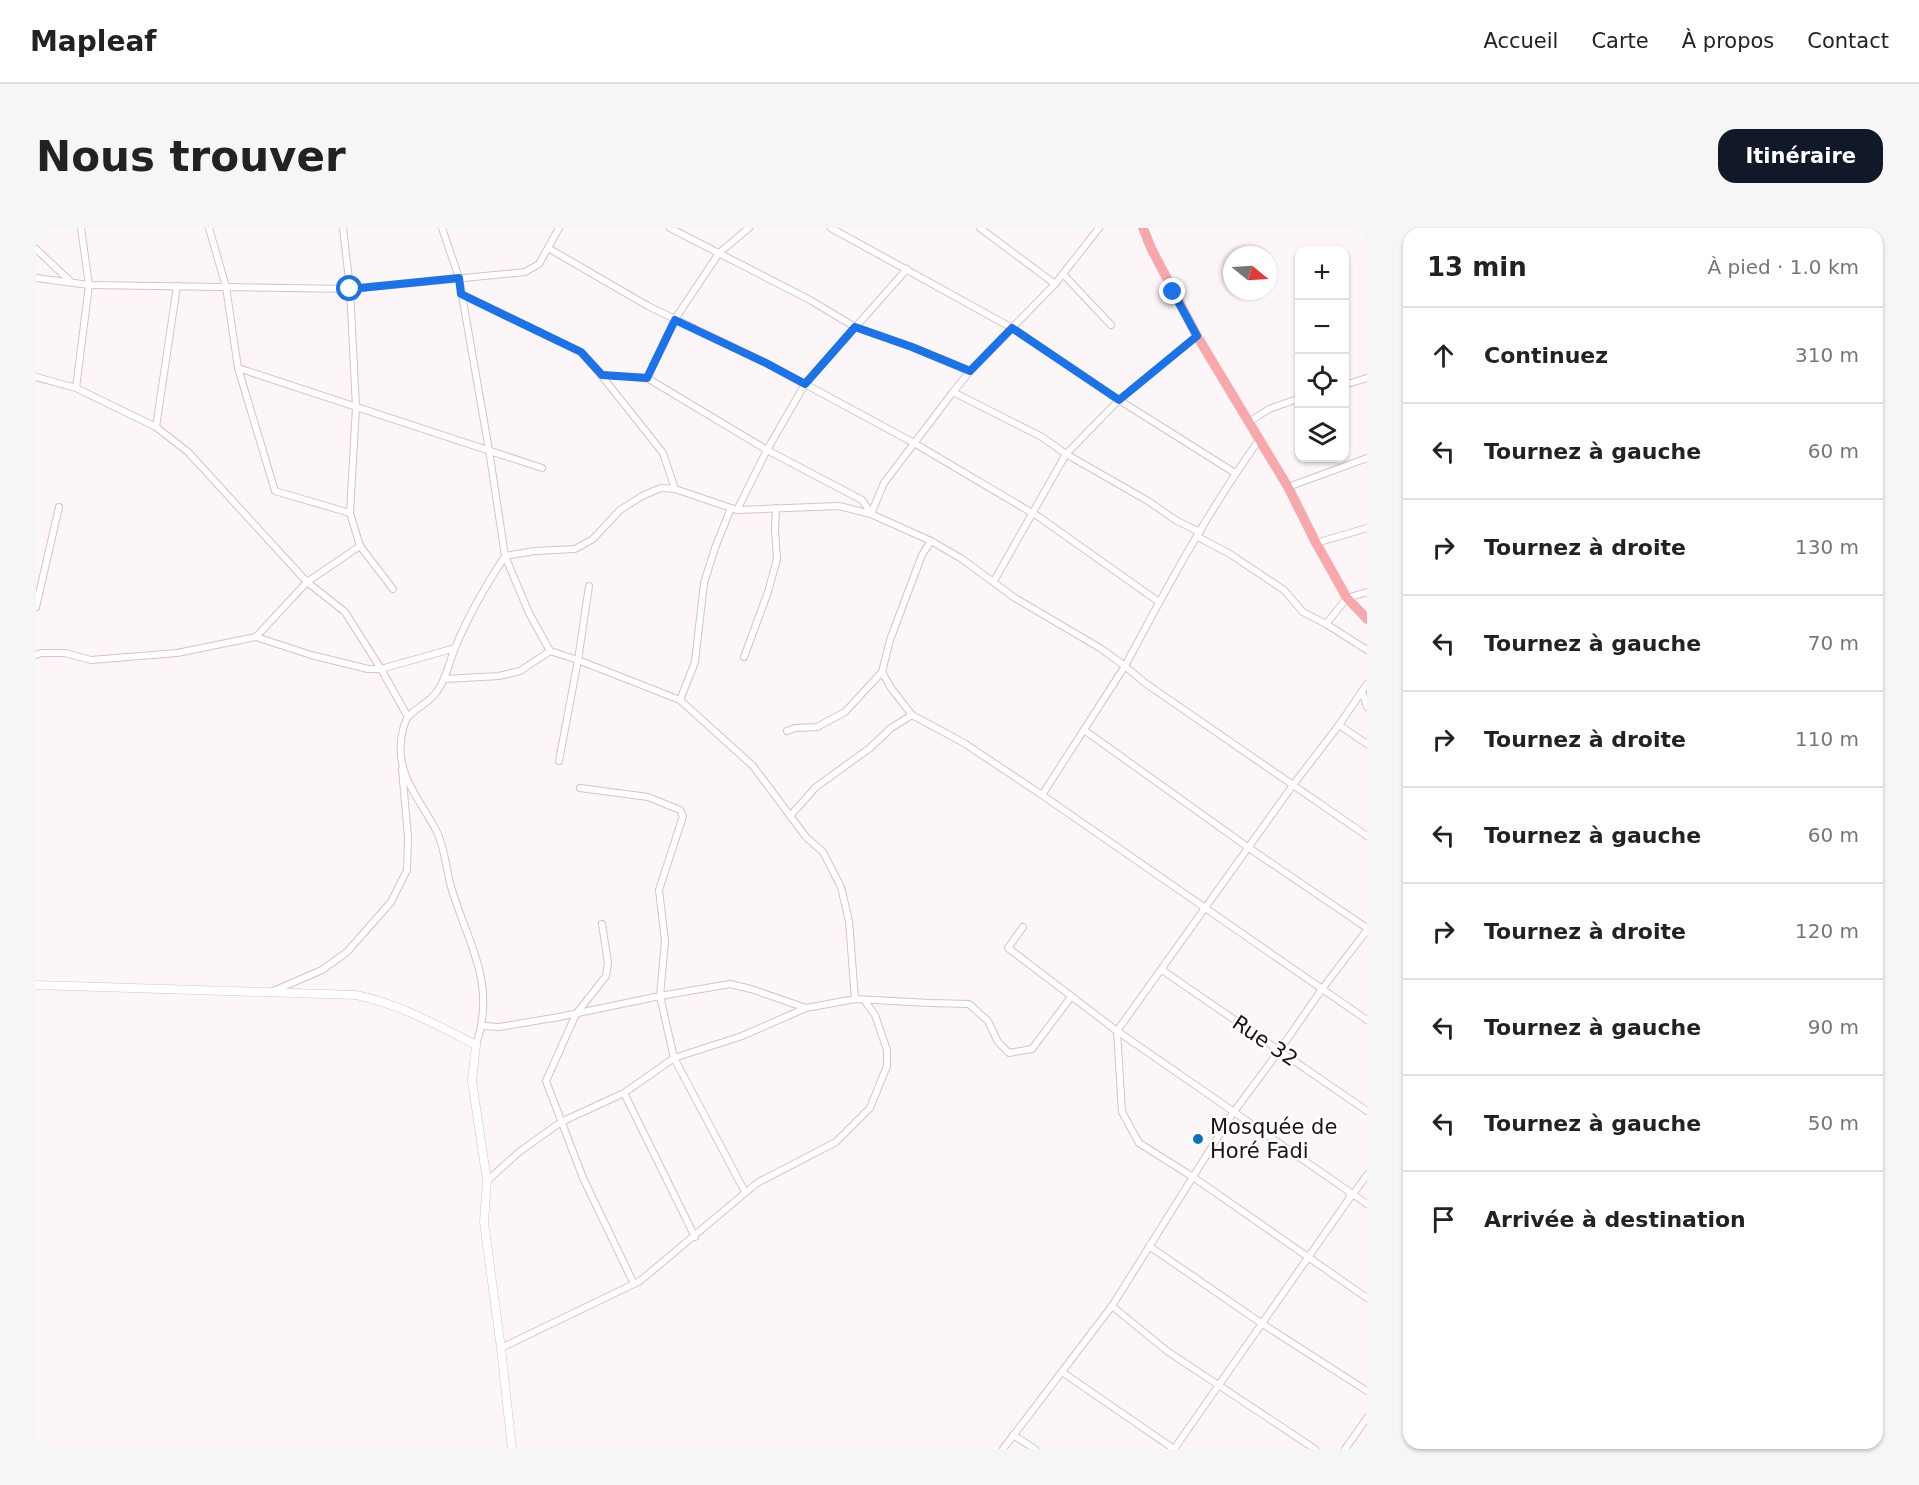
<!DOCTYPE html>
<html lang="fr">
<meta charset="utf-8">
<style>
:root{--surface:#fff;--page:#f6f6f6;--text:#222;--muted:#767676;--line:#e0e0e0;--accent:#111827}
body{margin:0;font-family:"DejaVu Sans",sans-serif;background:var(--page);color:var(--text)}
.controls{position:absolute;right:18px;top:18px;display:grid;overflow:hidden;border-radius:12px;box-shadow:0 2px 4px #0004}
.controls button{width:54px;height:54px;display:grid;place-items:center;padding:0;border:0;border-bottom:2px solid var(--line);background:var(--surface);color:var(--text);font:30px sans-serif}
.compass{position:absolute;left:1187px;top:18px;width:54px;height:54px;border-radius:50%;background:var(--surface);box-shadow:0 2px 4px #0004;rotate:108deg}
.stop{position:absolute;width:18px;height:18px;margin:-14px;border:4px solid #1a73e8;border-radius:50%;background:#fff}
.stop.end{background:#1a73e8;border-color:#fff;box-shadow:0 2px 6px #0008}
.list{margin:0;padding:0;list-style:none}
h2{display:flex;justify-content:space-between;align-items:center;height:78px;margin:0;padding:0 24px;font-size:26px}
h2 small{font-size:20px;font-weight:400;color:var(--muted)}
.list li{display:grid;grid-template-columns:39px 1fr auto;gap:18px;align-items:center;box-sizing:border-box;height:96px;padding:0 24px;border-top:2px solid var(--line)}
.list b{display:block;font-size:22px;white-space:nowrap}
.list em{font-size:20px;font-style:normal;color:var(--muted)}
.icon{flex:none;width:33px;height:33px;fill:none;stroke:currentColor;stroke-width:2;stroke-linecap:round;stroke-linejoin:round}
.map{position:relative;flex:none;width:1331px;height:1221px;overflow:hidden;border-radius:18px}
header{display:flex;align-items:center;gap:36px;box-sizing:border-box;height:84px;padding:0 30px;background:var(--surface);border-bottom:2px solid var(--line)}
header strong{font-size:28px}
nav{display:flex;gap:33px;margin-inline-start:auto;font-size:21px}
.intro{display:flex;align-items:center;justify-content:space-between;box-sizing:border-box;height:144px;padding:0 36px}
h1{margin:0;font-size:42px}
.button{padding:15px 27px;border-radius:18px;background:var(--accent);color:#fff;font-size:21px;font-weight:700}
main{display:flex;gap:36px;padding:0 36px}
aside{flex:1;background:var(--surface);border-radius:18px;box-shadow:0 2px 4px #0004}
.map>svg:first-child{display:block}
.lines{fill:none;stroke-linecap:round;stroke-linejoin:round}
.minor-casing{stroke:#dac0c8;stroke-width:8}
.tertiary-casing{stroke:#dac0c8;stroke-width:9}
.primary-casing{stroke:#d6d4d5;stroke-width:10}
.minor{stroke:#fff;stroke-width:6}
.tertiary{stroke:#fff;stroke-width:8}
.primary{stroke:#faa7ab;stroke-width:9}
.route{stroke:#1a73e8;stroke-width:8}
.poi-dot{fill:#0575bf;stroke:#fff;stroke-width:2}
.labels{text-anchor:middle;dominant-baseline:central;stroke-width:4.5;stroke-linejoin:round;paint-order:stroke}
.street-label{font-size:21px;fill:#1a1114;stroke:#fff}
.poi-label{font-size:21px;fill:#1a1114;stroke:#fff;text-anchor:start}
</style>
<header>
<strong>Mapleaf</strong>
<nav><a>Accueil</a><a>Carte</a><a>À propos</a><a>Contact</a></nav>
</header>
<div class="intro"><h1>Nous trouver</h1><a class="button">Itinéraire</a></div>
<main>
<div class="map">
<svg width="1331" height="1221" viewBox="0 0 1331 1221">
<rect width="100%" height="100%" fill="#fcf6f8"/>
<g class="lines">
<g class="minor-casing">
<g id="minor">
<path d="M173 0 190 59 202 140 239 263 314 285"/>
<path d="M307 0 314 61 320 179 314 285 324 318 357 361"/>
<path d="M406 0 423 50 453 222 469 328 493 385 514 423 542 432 644 472 717 538 770 609 787 624 805 659 813 693 819 771"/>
<path d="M634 0 774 72 819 99 876 119 934 143"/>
<path d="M795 0 976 100 1083 172 1199 245"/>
<path d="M944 0 1019 56"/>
<path d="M512 20 612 78 730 135 878 215 1003 289 1123 374"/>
<path d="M0 21 35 54"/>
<path d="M1027 46 1075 97"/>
<path d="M0 50 53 57 314 61 489 44 503 36 523 0"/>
<path d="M425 66 545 124 565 147 627 225 639 261"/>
<path d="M202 140 506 240"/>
<path d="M565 147 611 150 731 222 826 272 835 285"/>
<path d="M0 149 40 160 120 199 152 224 271 354 309 384 345 441 372 489"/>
<path d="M611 150 639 91 683 25 713 0"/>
<path d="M1308 157 1331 150"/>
<path d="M40 160 53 57 45 0"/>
<path d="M917 164 934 143 1019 56 1063 0"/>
<path d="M1213 194 1233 181 1264 170"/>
<path d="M120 199 141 58"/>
<path d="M1252 259 1331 230"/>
<path d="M701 282 731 222 769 156 871 41"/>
<path d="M835 286 848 255 917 164 1006 209 1030 226 1112 273 1141 293 1164 304"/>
<path d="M1162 309 1194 326 1248 362 1267 384 1290 396 1331 422"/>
<path d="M1280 315 1331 300"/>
<path d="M958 353 1030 226 1083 172 1161 108"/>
<path d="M0 379 23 279"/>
<path d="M1290 396 1311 370 1331 364"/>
<path d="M220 409 271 354 324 318"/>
<path d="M0 427 5 425H29L55 432 141 425 220 409 275 427 332 441H345L419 420"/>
<path d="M708 429 732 364 741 331 739 301 740 280"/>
<path d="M846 444 855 460 876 487 928 515 1006 567 1331 792"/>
<path d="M409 451 463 448 484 443 514 423"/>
<path d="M1331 456 1303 497 1257 557 1081 803 1086 884 1103 915 1157 949 1331 1070"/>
<path d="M1326 463 1331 479"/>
<path d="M644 472 659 434 668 355 679 320 695 280"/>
<path d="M1303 497 1331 516"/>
<path d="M1048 502 1213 620 1331 700"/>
<path d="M751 503 759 500 781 499 809 484 846 444 854 412 872 364 886 327 895 313"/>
<path d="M523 533 542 432 553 358"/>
<path d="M544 560 612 569 644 582 647 588 623 662 629 713 624 768 638 830 709 964"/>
<path d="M1006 567 1089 438 1109 455 1331 608"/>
<path d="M754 588 780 559 834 520 855 500 876 487"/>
<path d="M566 696 572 735 570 748 540 786 510 853 547 950 598 1056"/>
<path d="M987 699 972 720 1081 803 1331 976"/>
<path d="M1126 742 1331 883"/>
<path d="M235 764 286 742 311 724 355 674 371 642 372 609 366 541"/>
<path d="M447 798 463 799 523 789 624 768 694 756 715 761 770 780 819 771 894 775 933 776 952 793 962 814 973 825 996 821 1035 769"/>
<path d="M440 817C461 755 432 716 415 659 410 641 409 619 400 602 386 575 361 548 365 515 365 509 368 494 372 489 379 480 394 475 402 462 411 449 413 434 419 420 432 388 450 357 469 328L498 323 539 321 557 311 584 282 606 268 625 260 639 261 701 282 803 278 835 286 895 313 926 331 979 370 1064 420 1089 438C1130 361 1172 283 1223 212"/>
<path d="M588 865 659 1009"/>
<path d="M451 953 483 924 525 894 588 865 638 830 706 808 770 780"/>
<path d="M1315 969 1331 947"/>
<path d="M1113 1018 1225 1095 1331 1163"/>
<path d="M1076 1078 1131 1123 1279 1221"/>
<path d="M465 1120 604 1053 721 955 800 914 834 880 851 838V822L839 787 829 773"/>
<path d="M1026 1144 1138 1221"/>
<path d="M977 1207 999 1221"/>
<path d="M967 1221 1076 1078 1197 885 1243 823 1286 761 1331 702"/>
<path d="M1138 1221C1197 1138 1254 1054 1313 971L1314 965"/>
<path d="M1309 1221 1331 1190"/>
</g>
</g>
<g class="tertiary-casing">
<path id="tertiary" d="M0 757 320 767C363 776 401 797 440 817L436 853 451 953 448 994 465 1120 476 1221"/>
</g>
<g class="primary-casing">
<path id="primary" d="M1107 0 1115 20 1161 108 1252 259 1280 315 1311 370 1331 391"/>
</g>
<use href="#minor" class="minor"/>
<use href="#tertiary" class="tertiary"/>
<use href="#primary" class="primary"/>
</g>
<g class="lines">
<path class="route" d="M314 61 423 50 425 66 545 124 566 147 611 150 639 92 730 135 769 156 819 99 876 119 934 143 976 100 1083 172 1161 108 1137 64"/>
</g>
<circle class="poi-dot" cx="1162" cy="911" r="6"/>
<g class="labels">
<g class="street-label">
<text transform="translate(1229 813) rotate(34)">Rue 32</text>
</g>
<g class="poi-label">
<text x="1174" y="899">Mosquée de<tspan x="1174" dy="24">Horé Fadi</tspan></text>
</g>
</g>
</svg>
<div class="controls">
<button>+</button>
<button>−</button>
<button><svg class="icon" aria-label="locate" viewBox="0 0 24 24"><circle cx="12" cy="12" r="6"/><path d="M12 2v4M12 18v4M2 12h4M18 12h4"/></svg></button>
<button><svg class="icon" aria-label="layers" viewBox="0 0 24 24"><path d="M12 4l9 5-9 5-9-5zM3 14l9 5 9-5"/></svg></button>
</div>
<svg class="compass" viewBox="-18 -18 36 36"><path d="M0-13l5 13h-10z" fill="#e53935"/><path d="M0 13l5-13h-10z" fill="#767676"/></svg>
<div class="stop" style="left:314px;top:61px"></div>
<div class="stop end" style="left:1137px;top:64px"></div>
</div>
<aside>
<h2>13 min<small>À pied · 1.0 km</small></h2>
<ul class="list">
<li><svg class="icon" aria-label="ahead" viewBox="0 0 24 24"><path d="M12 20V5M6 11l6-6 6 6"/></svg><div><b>Continuez</b></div><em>310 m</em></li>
<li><svg class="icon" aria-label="left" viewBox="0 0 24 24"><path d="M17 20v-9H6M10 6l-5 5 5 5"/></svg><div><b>Tournez à gauche</b></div><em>60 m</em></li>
<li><svg class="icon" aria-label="right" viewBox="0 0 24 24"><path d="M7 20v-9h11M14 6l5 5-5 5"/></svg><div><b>Tournez à droite</b></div><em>130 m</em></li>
<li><svg class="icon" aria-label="left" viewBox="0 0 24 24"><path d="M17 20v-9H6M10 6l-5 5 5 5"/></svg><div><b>Tournez à gauche</b></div><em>70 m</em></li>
<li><svg class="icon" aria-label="right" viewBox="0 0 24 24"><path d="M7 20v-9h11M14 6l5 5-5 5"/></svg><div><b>Tournez à droite</b></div><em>110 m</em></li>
<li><svg class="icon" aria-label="left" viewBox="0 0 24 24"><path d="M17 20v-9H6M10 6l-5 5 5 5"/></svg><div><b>Tournez à gauche</b></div><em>60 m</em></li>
<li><svg class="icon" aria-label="right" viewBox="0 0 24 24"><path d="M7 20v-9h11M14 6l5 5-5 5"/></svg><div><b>Tournez à droite</b></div><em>120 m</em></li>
<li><svg class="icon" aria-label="left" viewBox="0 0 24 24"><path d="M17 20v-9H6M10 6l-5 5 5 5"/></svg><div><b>Tournez à gauche</b></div><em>90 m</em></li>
<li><svg class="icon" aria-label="left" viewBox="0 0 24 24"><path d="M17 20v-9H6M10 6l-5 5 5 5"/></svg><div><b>Tournez à gauche</b></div><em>50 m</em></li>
<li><svg class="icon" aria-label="arrive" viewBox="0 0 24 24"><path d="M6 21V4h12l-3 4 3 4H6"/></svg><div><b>Arrivée à destination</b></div></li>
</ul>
</aside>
</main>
